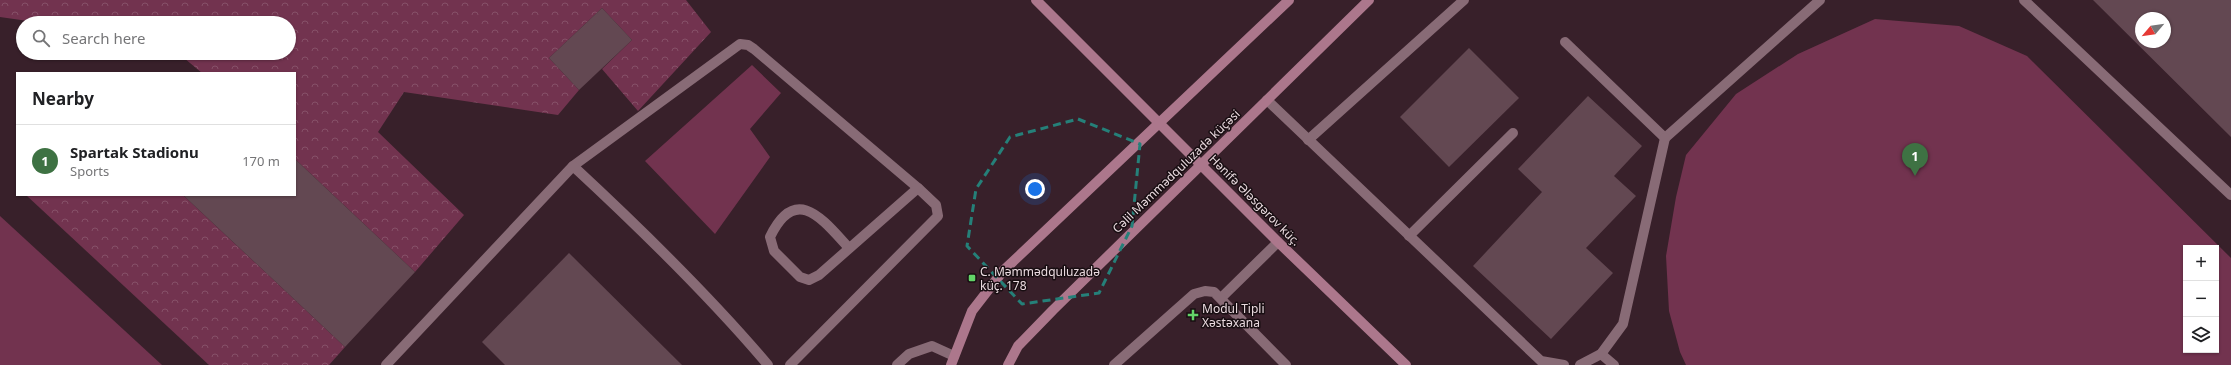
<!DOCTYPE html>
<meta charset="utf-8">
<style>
:root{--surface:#fff;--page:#f2f2f2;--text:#202124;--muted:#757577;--line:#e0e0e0;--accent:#3e7243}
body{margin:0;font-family:"Noto Sans",sans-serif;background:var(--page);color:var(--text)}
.controls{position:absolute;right:12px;bottom:12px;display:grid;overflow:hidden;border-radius:0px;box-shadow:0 1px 3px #0004}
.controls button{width:36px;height:36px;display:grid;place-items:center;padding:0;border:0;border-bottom:1px solid var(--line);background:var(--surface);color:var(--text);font:20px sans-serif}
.compass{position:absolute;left:2135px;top:12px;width:36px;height:36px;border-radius:50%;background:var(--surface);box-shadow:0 1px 3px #0004;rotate:241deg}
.you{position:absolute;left:1035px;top:189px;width:14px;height:14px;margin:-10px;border:3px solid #fff;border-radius:50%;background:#1a73e8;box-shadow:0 0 0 6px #1a73e833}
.badge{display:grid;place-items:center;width:26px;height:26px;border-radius:50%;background:var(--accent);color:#fff;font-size:13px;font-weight:700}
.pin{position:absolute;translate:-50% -33px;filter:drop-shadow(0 1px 2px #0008)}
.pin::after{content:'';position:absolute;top:21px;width:14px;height:12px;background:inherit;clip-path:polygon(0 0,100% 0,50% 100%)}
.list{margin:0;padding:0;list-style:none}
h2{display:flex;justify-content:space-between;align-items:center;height:52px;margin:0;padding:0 16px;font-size:17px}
h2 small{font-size:13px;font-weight:400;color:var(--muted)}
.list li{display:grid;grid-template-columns:26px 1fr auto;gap:12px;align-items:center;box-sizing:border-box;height:72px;padding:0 16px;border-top:1px solid var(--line)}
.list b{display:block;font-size:15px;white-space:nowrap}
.list p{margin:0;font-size:13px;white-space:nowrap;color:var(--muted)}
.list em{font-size:13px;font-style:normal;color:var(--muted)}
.icon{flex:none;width:22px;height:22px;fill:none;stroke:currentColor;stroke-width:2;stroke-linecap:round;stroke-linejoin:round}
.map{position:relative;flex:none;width:2231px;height:365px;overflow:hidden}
.search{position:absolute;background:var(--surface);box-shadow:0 1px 3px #0004;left:16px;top:16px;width:280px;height:44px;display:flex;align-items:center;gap:10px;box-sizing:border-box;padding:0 14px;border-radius:22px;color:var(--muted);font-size:15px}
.panel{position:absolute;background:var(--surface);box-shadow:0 1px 3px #0004;left:16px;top:72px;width:280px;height:124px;border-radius:0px}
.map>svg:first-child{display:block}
.grass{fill:#72334f;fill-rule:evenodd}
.forest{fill:url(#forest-crowns)}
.building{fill:#634852;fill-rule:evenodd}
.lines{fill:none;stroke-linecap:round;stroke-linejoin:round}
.lane{stroke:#886b76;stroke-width:10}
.secondary{stroke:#ac778c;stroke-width:10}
.marked{fill:none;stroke:#258079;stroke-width:3;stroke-dasharray:8 5;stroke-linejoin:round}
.poi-dot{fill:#63d468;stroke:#180e12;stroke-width:1.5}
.labels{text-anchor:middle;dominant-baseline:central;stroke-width:3;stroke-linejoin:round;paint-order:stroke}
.street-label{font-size:12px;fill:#eadadf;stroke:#180e12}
.poi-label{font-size:12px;fill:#eadadf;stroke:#180e12;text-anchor:start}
</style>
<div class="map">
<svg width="2231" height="365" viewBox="0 0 2231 365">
<defs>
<pattern id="forest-crowns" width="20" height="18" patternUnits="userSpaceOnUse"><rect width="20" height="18" fill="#72334f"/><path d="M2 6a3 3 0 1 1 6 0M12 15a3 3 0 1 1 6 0" fill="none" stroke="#865068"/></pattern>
</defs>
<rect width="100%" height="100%" fill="#38202a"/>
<g class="grass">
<path d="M1875 19 1959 26 2027 56 2231 258V365H1686L1680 352 1669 311 1666 256 1676 197 1686 155 1736 94 1798 54ZM2186 248H2216V350H2186Z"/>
<path d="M752 65 781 93 750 129 770 157 715 234 645 161Z"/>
<path d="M0 216 162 365H0Z"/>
</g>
<g class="forest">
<path d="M0 0H686L711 32 638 111 602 69 632 40 602 8 549 58 579 90 558 115 404 92 378 132 464 215 415 272 295 159V73H202L178 53H289V23H42L0 17Z"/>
<path d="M26 195H183L345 347 329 365H209Z"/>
</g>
<g class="building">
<path d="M2093 0H2231V137ZM2141 18H2165V42H2141Z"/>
<path d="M602 8 632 40 579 90 549 58Z"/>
<path d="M1469 48 1519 98 1449 167 1400 117Z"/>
<path d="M1588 96 1642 146 1614 176 1636 196 1586 248 1613 273 1551 339 1473 266 1542 192 1518 169Z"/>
<path d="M295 159 415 272 345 347 183 195H295Z"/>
<path d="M569 253 682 365H505L482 342Z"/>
</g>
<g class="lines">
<g class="lane">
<path d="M2024 0 2231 195"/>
<path d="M1565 42 1665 138 1820 0"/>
<path d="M1267 100 1541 361 1564 365"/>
<path d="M1308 140 1464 0"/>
<path d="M573 166 740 44 748 45 754 49 918 188 936 205 938 216 790 365"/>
<path d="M1409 236 1513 133"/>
<path d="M849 248C823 220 796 183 770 237L774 251 800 277 809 280 819 275 918 188"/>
<path d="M1221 298 1278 242"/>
<path d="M1601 354 1614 365"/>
<path d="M386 365 573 166C641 229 708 294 768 365"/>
<path d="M897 365 909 354 932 346 954 356"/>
<path d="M1114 365 1194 294 1205 291 1214 292 1286 365"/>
<path d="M1580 365 1601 354 1623 324 1665 138"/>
</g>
<g class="secondary">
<path d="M1036 0 1278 242 1406 365"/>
<path d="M951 365 972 311 1003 271 1289 0"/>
<path d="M1008 365 1018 346 1053 310 1369 0"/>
</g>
</g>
<path class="marked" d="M1078 119 1140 144 1132 226 1099 293 1022 304 967 246 976 189 1010 137Z"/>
<g class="poi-dot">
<rect x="968" y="274" width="8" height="8" rx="2"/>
<path d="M1191 309h4v4h4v4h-4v4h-4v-4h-4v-4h4z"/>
</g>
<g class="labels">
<g class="street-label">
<text transform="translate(1176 171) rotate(-44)">Cəlil Məmmədquluzadə küçəsi</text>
<text transform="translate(1255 200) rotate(45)">Hənifə Ələsgərov küç.</text>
</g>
<g class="poi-label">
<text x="980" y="271">C. Məmmədquluzadə<tspan x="980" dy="14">küç. 178</tspan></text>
<text x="1202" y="308">Modul Tipli<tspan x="1202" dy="14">Xəstəxana</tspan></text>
</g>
</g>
</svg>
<div class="controls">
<button>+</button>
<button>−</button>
<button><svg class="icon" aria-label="layers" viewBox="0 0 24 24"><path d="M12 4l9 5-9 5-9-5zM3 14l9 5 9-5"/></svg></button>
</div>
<svg class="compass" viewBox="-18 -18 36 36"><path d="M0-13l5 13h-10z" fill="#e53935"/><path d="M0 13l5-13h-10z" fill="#757577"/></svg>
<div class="you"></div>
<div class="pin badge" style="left:1915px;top:176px">1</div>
<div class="search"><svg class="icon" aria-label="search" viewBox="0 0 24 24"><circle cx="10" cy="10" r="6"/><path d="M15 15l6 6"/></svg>Search here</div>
<section class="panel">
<h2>Nearby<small></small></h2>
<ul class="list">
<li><span class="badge">1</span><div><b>Spartak Stadionu</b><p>Sports</p></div><em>170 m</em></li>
</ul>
</section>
</div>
